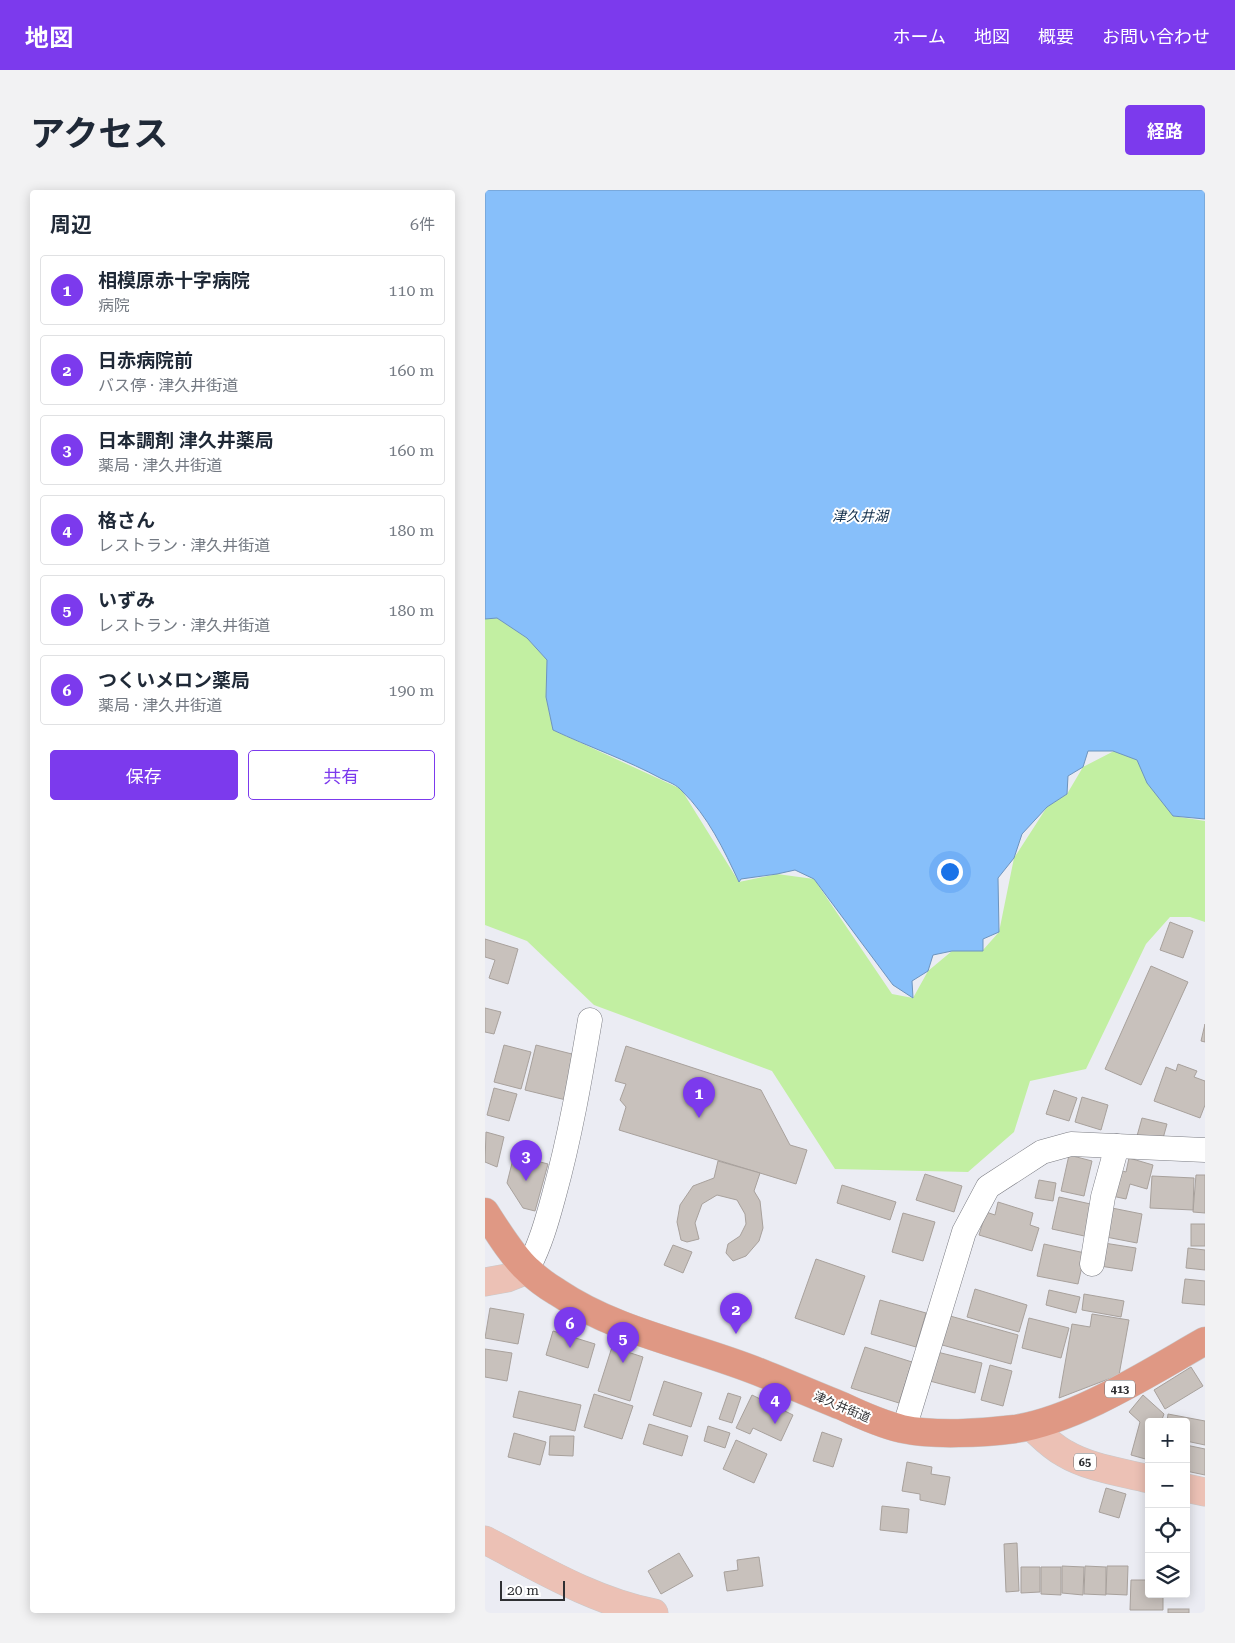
<!DOCTYPE html>
<html lang="ja">
<meta charset="utf-8">
<style>
:root{--surface:#fff;--page:#f2f2f3;--text:#1f2937;--muted:#747a83;--line:#e0e1e3;--accent:#7c3aed}
body{margin:0;font-family:"Roboto Serif","Noto Sans JP",serif;background:var(--page);color:var(--text)}
.controls{position:absolute;right:15px;bottom:15px;display:grid;overflow:hidden;border-radius:5px;box-shadow:0 2px 12px #0003}
.controls button{width:45px;height:45px;display:grid;place-items:center;padding:0;border:0;border-bottom:1px solid var(--line);background:var(--surface);color:var(--text);font:25px sans-serif}
.scale{position:absolute;left:15px;bottom:12px;width:65px;box-sizing:border-box;padding-left:5px;border:2px solid #2f3033;border-top:0;font-size:14px;line-height:18px;white-space:nowrap;color:#2f3033;-webkit-text-stroke:4px #fff;paint-order:stroke}
.you{position:absolute;left:464px;top:681px;width:18px;height:18px;margin:-12px;border:4px solid #fff;border-radius:50%;background:#1a73e8;box-shadow:0 0 0 8px #1a73e833}
.badge{display:grid;place-items:center;width:32px;height:32px;border-radius:50%;background:var(--accent);color:#fff;font-size:16px;font-weight:700}
.pin{position:absolute;translate:-50% -41px;filter:drop-shadow(0 1px 2px #0008)}
.pin::after{content:'';position:absolute;top:26px;width:18px;height:15px;background:inherit;clip-path:polygon(0 0,100% 0,50% 100%)}
.list{margin:0;padding:0;list-style:none}
h2{display:flex;justify-content:space-between;align-items:center;height:65px;margin:0;padding:0 20px;font-size:21px}
h2 small{font-size:16px;font-weight:400;color:var(--muted)}
.list li{display:grid;grid-template-columns:32px 1fr auto;gap:15px;align-items:center;box-sizing:border-box;height:70px;margin:0 10px 10px;padding:0 10px;border:1px solid var(--line);border-radius:5px}
.list b{display:block;font-size:19px;white-space:nowrap}
.list p{margin:0;font-size:16px;white-space:nowrap;color:var(--muted)}
.list em{font-size:16px;font-style:normal;color:var(--muted)}
.actions{display:flex;gap:10px;padding:15px 20px}
.actions a{flex:1;padding:11px 0;border:1px solid var(--accent);border-radius:5px;text-align:center;font-size:18px;color:var(--accent)}
.actions .main{background:var(--accent);color:#fff}
.icon{flex:none;width:28px;height:28px;fill:none;stroke:currentColor;stroke-width:2;stroke-linecap:round;stroke-linejoin:round}
.map{position:relative;flex:none;width:720px;height:1423px;overflow:hidden;border-radius:5px}
header{display:flex;align-items:center;gap:30px;box-sizing:border-box;height:70px;padding:0 25px;background:var(--accent);color:#fff}
header strong{font-size:24px}
nav{display:flex;gap:28px;margin-inline-start:auto;font-size:18px}
.intro{display:flex;align-items:center;justify-content:space-between;box-sizing:border-box;height:120px;padding:0 30px}
h1{margin:0;font-size:35px}
.button{padding:12px 22px;border-radius:5px;background:var(--accent);color:#fff;font-size:18px;font-weight:700}
main{display:flex;gap:30px;padding:0 30px}
aside{flex:1;background:var(--surface);border-radius:5px;box-shadow:0 2px 12px #0003}
.map>svg:first-child{display:block}
.green{fill:#c2efa2}
.water{fill:#87bffa;stroke:#6d94be}
.building{fill:#c8c1bc;stroke:#a8a19c}
.lines{fill:none;stroke-linecap:round;stroke-linejoin:round}
.minor-casing{stroke:#7b7c83;stroke-width:25}
.major-casing{stroke:#c9c9ca;stroke-width:29}
.highway-casing{stroke:#c9c9ca;stroke-width:29}
.minor{stroke:#fff;stroke-width:24}
.major{stroke:#ecc1b5;stroke-width:28}
.highway{stroke:#df9884;stroke-width:28}
.labels{text-anchor:middle;dominant-baseline:central;stroke-width:4;stroke-linejoin:round;paint-order:stroke}
.shield{fill:#fff;stroke:#6d6e70;stroke-width:1}
.shield-label{font-size:11px;font-weight:bold;fill:#2f3033}
.street-label{font-size:12px;fill:#2f3033;stroke:#fff}
.water-label{font-size:14px;font-style:italic;fill:#0e2b48;stroke:#fff}
</style>
<header>
<strong>地図</strong>
<nav><a>ホーム</a><a>地図</a><a>概要</a><a>お問い合わせ</a></nav>
</header>
<div class="intro"><h1>アクセス</h1><a class="button">経路</a></div>
<main>
<aside>
<h2>周辺<small>6件</small></h2>
<ul class="list">
<li><span class="badge">1</span><div><b>相模原赤十字病院</b><p>病院</p></div><em>110 m</em></li>
<li><span class="badge">2</span><div><b>日赤病院前</b><p>バス停 · 津久井街道</p></div><em>160 m</em></li>
<li><span class="badge">3</span><div><b>日本調剤 津久井薬局</b><p>薬局 · 津久井街道</p></div><em>160 m</em></li>
<li><span class="badge">4</span><div><b>格さん</b><p>レストラン · 津久井街道</p></div><em>180 m</em></li>
<li><span class="badge">5</span><div><b>いずみ</b><p>レストラン · 津久井街道</p></div><em>180 m</em></li>
<li><span class="badge">6</span><div><b>つくいメロン薬局</b><p>薬局 · 津久井街道</p></div><em>190 m</em></li>
</ul>
<div class="actions"><a class="main">保存</a><a>共有</a></div>
</aside>
<div class="map">
<svg width="720" height="1423" viewBox="0 0 720 1423">
<rect width="100%" height="100%" fill="#ebecf3"/>
<path class="green" d="M12 428 42 448 62 470 61 507 68 540 196 599 254 692 292 684 329 689 407 804 428 808 443 781 467 761 498 760 514 742 529 668 562 617 582 604 598 577 629 561 652 570 688 626 720 631V732L705 727H685L661 754 601 879 545 891 529 942 483 982 350 979 287 881 109 815 42 751 0 735V429Z"/>
<path class="water" d="M0 0H720V629L688 626 662 593 652 570 628 561H603L598 577 583 586 582 604 562 617 537 644 529 668 513 688 514 742 498 749V761H467L448 765 443 781 427 791 428 808 408 795 329 689 310 680 292 684 256 689 254 692C239 660 223 626 197 601 192 595 184 592 177 589 142 570 104 557 68 540L61 507 62 470 42 448 12 428 0 429Z"/>
<g class="building">
<path d="M685 732 708 741 698 768 675 760Z"/>
<path d="M0 749 33 759 23 794 4 788 10 770 0 767Z"/>
<path d="M666 776 703 792 656 895 620 879Z"/>
<path d="M0 818 16 822 9 844 0 842Z"/>
<path d="M720 834V852L716 851Z"/>
<path d="M19 855 46 862 36 899 9 892Z"/>
<path d="M51 855 91 865 81 910 40 900Z"/>
<path d="M141 856 276 900 305 955 322 960 311 994 134 940 141 917 135 910 141 894 130 891Z"/>
<path d="M693 874 712 881 709 887 720 891V915L715 928 669 911 681 877 691 881Z"/>
<path d="M9 898 32 904 24 931 2 925Z"/>
<path d="M569 900 592 908 584 931 561 924Z"/>
<path d="M597 907 623 915 616 940 590 932Z"/>
<path d="M657 928 682 934 677 952 652 946Z"/>
<path d="M1 942 19 947 12 977 0 972Z"/>
<path d="M29 965 63 974 50 1021 38 1018 22 993Z"/>
<path d="M584 965 607 971 599 1006 576 1001Z"/>
<path d="M644 968 668 975 662 999 645 994 641 1009 627 1006 634 980 641 982Z"/>
<path d="M233 971 275 983 269 1001 275 1011 278 1038 274 1051 261 1066 248 1071 241 1063 243 1054 255 1046 261 1034 260 1024 252 1010 232 1005 217 1014 210 1033 214 1049 202 1052 196 1050 192 1032 195 1015 208 996 229 988Z"/>
<path d="M440 984 477 996 469 1022 431 1010Z"/>
<path d="M711 985H720V1023L708 1022Z"/>
<path d="M667 986 709 988 708 1020 665 1018Z"/>
<path d="M554 990 571 993 568 1011 550 1008Z"/>
<path d="M357 995 411 1012 405 1030 352 1013Z"/>
<path d="M574 1007 610 1015 604 1047 567 1039Z"/>
<path d="M513 1012 548 1023 545 1035 554 1038 547 1061 494 1045 501 1022 510 1025Z"/>
<path d="M627 1018 657 1024 652 1053 621 1047Z"/>
<path d="M418 1023 450 1032 438 1071 407 1062Z"/>
<rect x="706" y="1034" width="14" height="22"/>
<path d="M619 1053 651 1058 647 1081 615 1076Z"/>
<path d="M559 1054 600 1063 593 1094 552 1086Z"/>
<path d="M188 1055 207 1062 198 1083 179 1075Z"/>
<path d="M703 1058 720 1060V1080L701 1078Z"/>
<path d="M331 1069 380 1086 359 1145 310 1128Z"/>
<path d="M700 1089 720 1091V1115L697 1113Z"/>
<path d="M490 1099 542 1115 534 1142 482 1127Z"/>
<path d="M564 1100 595 1107 591 1123 561 1115Z"/>
<path d="M599 1104 639 1111 636 1127 597 1120Z"/>
<path d="M395 1110 441 1123 431 1157 386 1144Z"/>
<path d="M5 1118 39 1124 33 1154 0 1148Z"/>
<path d="M458 1124 533 1145 526 1174 450 1153Z"/>
<path d="M607 1124 644 1130 634 1185 574 1208 587 1134 605 1137Z"/>
<path d="M544 1128 584 1138 576 1168 537 1158Z"/>
<path d="M68 1141 110 1154 103 1178 61 1165Z"/>
<path d="M127 1157 158 1167 145 1211 113 1201Z"/>
<path d="M380 1157 427 1172 414 1213 366 1198Z"/>
<path d="M0 1159 27 1163 22 1191 0 1187Z"/>
<path d="M448 1161 497 1173 490 1203 441 1190Z"/>
<path d="M505 1175 527 1181 518 1216 496 1210Z"/>
<path d="M706 1177 718 1196 680 1219 669 1200Z"/>
<path d="M179 1191 217 1203 206 1237 168 1225Z"/>
<path d="M34 1201 96 1215 90 1241 28 1227Z"/>
<path d="M243 1203 256 1207 247 1233 234 1229Z"/>
<path d="M109 1204 148 1216 137 1249 99 1237Z"/>
<path d="M267 1205 308 1225 296 1251 268 1238 265 1244 251 1238Z"/>
<path d="M658 1205 679 1224 676 1232H664V1270L646 1265 655 1232 644 1222Z"/>
<path d="M683 1224 720 1231V1255L701 1251V1232H682Z"/>
<path d="M164 1234 203 1246 197 1266 158 1254Z"/>
<path d="M223 1236 245 1243 240 1258 219 1251Z"/>
<path d="M337 1242 357 1249 348 1277 328 1271Z"/>
<path d="M29 1243 61 1252 55 1275 23 1267Z"/>
<path d="M65 1246H89L88 1266 64 1265Z"/>
<path d="M251 1250 282 1264 269 1293 238 1279Z"/>
<path d="M701 1255 720 1259V1285L701 1281Z"/>
<path d="M422 1272 447 1277 446 1284 465 1287 460 1315 435 1310V1304L417 1301Z"/>
<path d="M621 1298 641 1304 634 1328 614 1322Z"/>
<path d="M397 1316 424 1319 422 1343 395 1340Z"/>
<path d="M532 1353 534 1401 521 1402 519 1354Z"/>
<path d="M194 1363 208 1386 176 1404 163 1381Z"/>
<path d="M274 1367 278 1396 242 1401 239 1382 253 1380 252 1370Z"/>
<path d="M577 1376 599 1377 598 1405 577 1403Z"/>
<path d="M600 1376 621 1377V1405L599 1404Z"/>
<path d="M622 1376H643L642 1405 621 1404Z"/>
<path d="M536 1377H555V1402L536 1403Z"/>
<path d="M556 1377H576V1405L556 1404Z"/>
<path d="M646 1390H664V1404H678V1420H645Z"/>
<rect x="683" y="1419" width="21" height="4"/>
</g>
<g class="lines">
<g class="minor-casing">
<g id="minor">
<path d="M607 1074 618 1007 632 956"/>
<path d="M42 1080C55 1056 62 1031 69 1005 85 947 95 889 105 830"/>
<path d="M419 1239 479 1042 503 997 557 962 586 954 720 960"/>
</g>
</g>
<g class="major-casing">
<g id="major">
<path d="M0 1092 22 1088 42 1080"/>
<path d="M546 1236C556 1245 566 1256 579 1263 604 1278 636 1282 664 1289"/>
<path d="M701 1298 720 1302"/>
<path d="M0 1350C54 1378 108 1411 169 1423"/>
</g>
</g>
<g class="highway-casing">
<path id="highway" d="M0 1022C11 1039 28 1067 43 1080 51 1088 62 1096 72 1102 133 1143 207 1155 274 1182 302 1193 329 1205 357 1216 376 1225 396 1234 417 1239 449 1246 498 1243 530 1239 593 1229 665 1182 720 1151"/>
</g>
<use href="#minor" class="minor"/>
<use href="#major" class="major"/>
<use href="#highway" class="highway"/>
</g>
<g class="labels">
<g class="shield">
<rect x="620" y="1190.5" width="30" height="17" rx="4"/>
<rect x="589" y="1263.5" width="22" height="17" rx="4"/>
</g>
<g class="shield-label">
<text x="635" y="1199">413</text>
<text x="600" y="1272">65</text>
</g>
<g class="street-label">
<text transform="translate(357 1217) rotate(23)">津久井街道</text>
</g>
<g class="water-label">
<text x="375" y="326">津久井湖</text>
</g>
</g>
</svg>
<div class="controls">
<button>+</button>
<button>−</button>
<button><svg class="icon" aria-label="locate" viewBox="0 0 24 24"><circle cx="12" cy="12" r="6"/><path d="M12 2v4M12 18v4M2 12h4M18 12h4"/></svg></button>
<button><svg class="icon" aria-label="layers" viewBox="0 0 24 24"><path d="M12 4l9 5-9 5-9-5zM3 14l9 5 9-5"/></svg></button>
</div>
<div class="scale">20 m</div>
<div class="you"></div>
<div class="pin badge" style="left:214px;top:928px">1</div>
<div class="pin badge" style="left:251px;top:1144px">2</div>
<div class="pin badge" style="left:41px;top:991px">3</div>
<div class="pin badge" style="left:290px;top:1234px">4</div>
<div class="pin badge" style="left:138px;top:1173px">5</div>
<div class="pin badge" style="left:85px;top:1158px">6</div>
</div>
</main>
